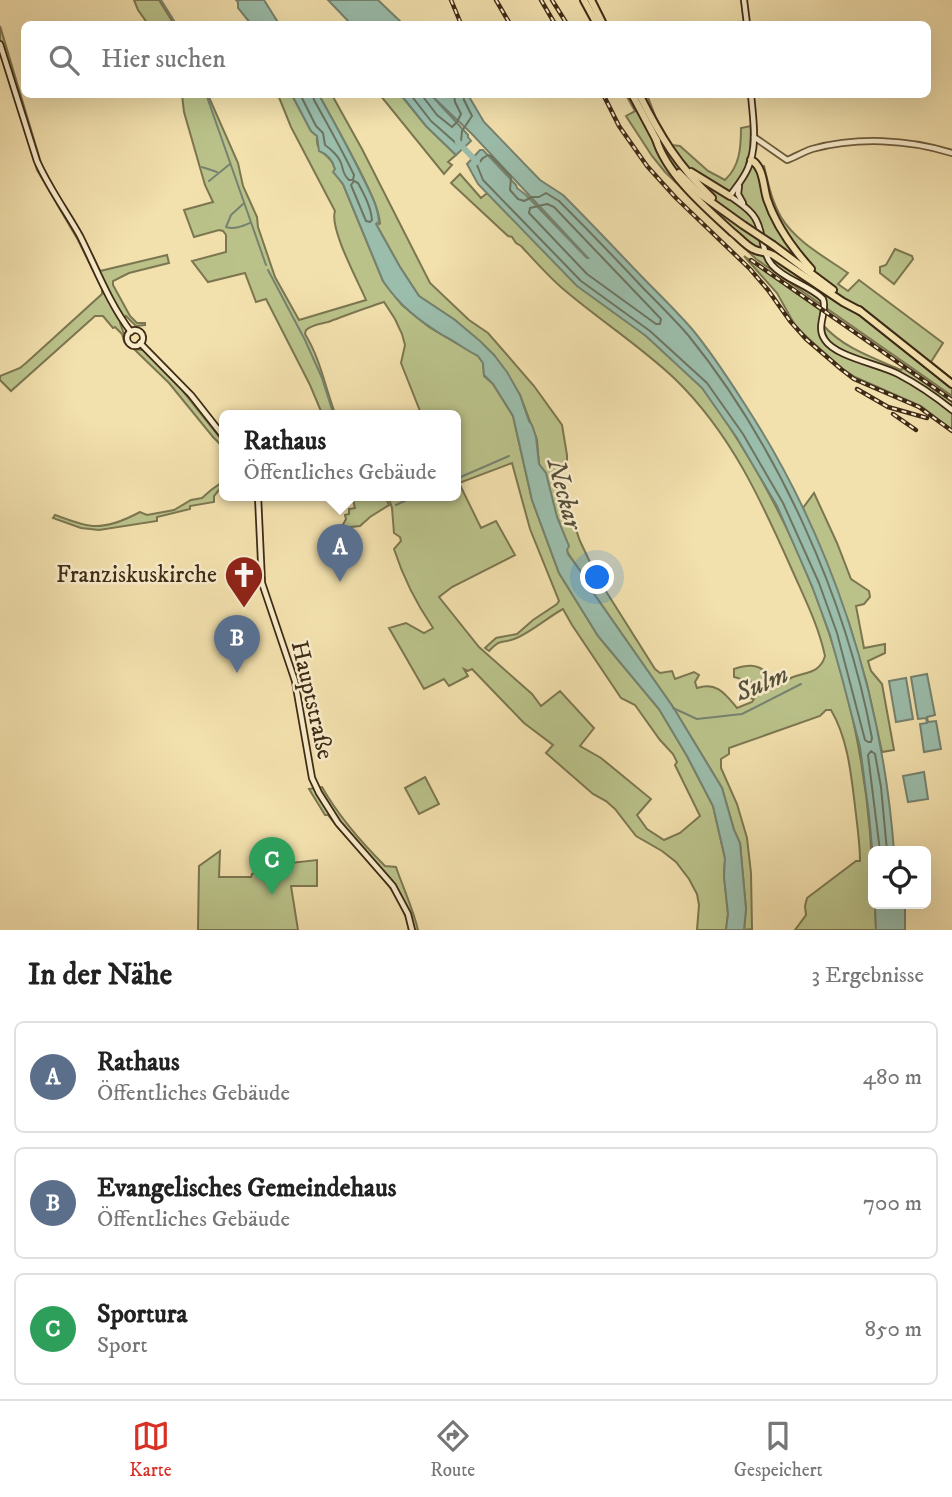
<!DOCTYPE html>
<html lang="de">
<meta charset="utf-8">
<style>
:root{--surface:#fff;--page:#f2f2f2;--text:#222;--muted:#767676;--line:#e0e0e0;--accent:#d93025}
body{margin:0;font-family:"IM FELL DW Pica",serif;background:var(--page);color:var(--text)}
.controls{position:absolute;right:21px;bottom:21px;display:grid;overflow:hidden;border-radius:10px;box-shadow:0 7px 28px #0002}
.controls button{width:63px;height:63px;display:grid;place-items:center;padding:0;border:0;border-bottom:2px solid var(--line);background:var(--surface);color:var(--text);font:35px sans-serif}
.you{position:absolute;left:598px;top:578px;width:24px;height:24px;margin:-18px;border:5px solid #fff;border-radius:50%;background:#1a73e8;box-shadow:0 0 0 10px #1a73e833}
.badge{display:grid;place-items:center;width:46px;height:46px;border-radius:50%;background:var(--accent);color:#fff;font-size:23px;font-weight:700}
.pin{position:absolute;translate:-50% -58px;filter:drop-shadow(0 2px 4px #0008)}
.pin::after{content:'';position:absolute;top:37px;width:24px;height:21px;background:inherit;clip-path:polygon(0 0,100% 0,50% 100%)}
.popup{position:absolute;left:219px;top:410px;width:242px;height:91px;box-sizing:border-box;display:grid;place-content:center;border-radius:10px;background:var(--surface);filter:drop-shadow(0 2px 5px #0005);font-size:23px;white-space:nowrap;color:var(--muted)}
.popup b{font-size:26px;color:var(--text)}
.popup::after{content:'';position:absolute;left:50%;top:100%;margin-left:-14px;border:14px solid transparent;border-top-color:var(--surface)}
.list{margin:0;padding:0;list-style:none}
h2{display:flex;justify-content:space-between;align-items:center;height:91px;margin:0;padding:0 28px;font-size:30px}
h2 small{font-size:23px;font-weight:400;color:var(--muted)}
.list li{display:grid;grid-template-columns:46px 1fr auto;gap:21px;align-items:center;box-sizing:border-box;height:112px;margin:0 14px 14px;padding:0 14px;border:2px solid var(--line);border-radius:10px}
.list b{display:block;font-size:26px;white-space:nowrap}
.list p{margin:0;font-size:23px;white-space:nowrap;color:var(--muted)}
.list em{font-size:23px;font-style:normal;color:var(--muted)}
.icon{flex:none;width:38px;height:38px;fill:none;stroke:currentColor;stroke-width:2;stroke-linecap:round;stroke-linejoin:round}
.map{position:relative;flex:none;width:952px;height:930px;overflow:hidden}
.search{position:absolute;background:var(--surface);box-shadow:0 7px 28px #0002;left:21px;right:21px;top:21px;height:77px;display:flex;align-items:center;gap:18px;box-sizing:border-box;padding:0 24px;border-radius:10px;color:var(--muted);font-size:26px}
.sheet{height:469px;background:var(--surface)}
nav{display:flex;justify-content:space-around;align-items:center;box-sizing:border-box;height:98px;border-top:2px solid var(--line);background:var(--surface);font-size:19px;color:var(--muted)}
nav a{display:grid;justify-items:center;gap:4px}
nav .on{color:var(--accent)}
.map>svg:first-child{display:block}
.green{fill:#bac28a;stroke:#7c7650;stroke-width:2;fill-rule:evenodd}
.water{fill:#9bbdab;stroke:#76826f;stroke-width:2}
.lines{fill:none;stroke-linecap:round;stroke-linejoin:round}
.shore{stroke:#6d7460;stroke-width:2}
.stream{stroke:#76826f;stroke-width:2}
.river{stroke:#9bbdab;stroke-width:6}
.tertiary-casing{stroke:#6c583b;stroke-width:8}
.secondary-casing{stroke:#3f2a15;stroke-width:8}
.trunk-casing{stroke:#3f2a15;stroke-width:10}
.tertiary{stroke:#f7ebca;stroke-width:4.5}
.secondary{stroke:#f7ebca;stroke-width:4.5}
.trunk{stroke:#f2e0ad;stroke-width:6}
.rail-casing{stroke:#3f2a15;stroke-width:4.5}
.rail{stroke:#f7ebca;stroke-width:2;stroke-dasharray:5;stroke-linecap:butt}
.trunk-bridge-casing{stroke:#3f2a15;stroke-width:10;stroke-linecap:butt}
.trunk-bridge{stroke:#f2e0ad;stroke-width:6}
.labels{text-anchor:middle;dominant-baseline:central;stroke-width:5;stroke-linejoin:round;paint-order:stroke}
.poi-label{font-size:24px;fill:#3f2a15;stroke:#f7ebca;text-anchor:end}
.street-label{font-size:24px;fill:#3f2a15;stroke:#f7ebca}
.water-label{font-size:26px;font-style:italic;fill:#564f3a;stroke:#f7ebca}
</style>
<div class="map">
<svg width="952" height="930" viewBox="0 0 952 930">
<rect width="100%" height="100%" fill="#f2e0ad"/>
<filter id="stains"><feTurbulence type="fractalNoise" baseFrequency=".00286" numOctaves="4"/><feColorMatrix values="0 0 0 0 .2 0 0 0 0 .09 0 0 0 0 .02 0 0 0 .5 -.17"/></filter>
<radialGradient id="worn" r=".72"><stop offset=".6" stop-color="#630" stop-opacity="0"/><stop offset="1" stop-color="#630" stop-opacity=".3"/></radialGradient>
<g class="green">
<path d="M134 0H159L174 24H148L138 10Z"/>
<path d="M0 26 41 163C59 200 84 234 100 271L167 255 169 263 129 273 113 281V285L130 316 137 323H145V325L136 326 126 316 120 323 126 339 124 341 122 334 115 327 113 328 103 316H95L11 391 0 380V376L20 368 26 363 102 294V289L78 240 37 170 0 52Z"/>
<path d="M182 95H208L238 163 243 186 257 217 258 227 275 277 299 320 366 300C358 281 329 228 335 211L291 127 278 95H292L311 131 317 136C317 142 316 143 319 148 323 154 328 156 332 162 336 170 337 178 343 184L383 281 402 305 429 327 478 356 483 363 484 376 493 384 513 416 532 500 559 573 598 636 659 709 687 756 713 806 725 858 724 876 728 914 726 930H697L699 905 697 894 689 879 676 862 662 851 636 836 615 809 606 801 593 794 546 753 553 745 524 723 472 669 468 671 464 669 468 676 449 686 444 679 424 689 389 628 406 623 424 633 433 628C416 603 403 577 394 549L401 541 400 537 394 533 392 508 388 496H456V416H422L401 363 405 345 402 334 395 319 384 302C365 308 347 315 328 322 320 324 313 324 306 330L305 334C321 360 325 388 336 416H323L310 385 266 299 256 302 245 273 208 282 192 261 226 252V235L223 231 219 230 194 237 184 210 213 202 205 185 184 112ZM512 463 530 529 559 601 557 604 533 620 517 634 496 638 485 648 489 651C501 638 500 644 514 639 529 634 548 617 563 609L572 625 621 698 635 705 660 740 673 754 677 762 675 765 700 816 680 833 664 840 647 829 637 815 651 799 601 758 580 746 594 728 560 691 541 706 532 694 479 647 439 597 452 587 515 555 496 521 481 528 459 483Z"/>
<path d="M319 95H332L362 149 430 283 469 320 488 333 534 386 562 425 567 455V463L562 467 560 472 566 501 580 541 597 577 655 669 660 673 672 671 675 679 694 672 699 675 695 682 697 688C717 681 726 695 737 708L752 702 754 699 749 698 744 692 750 688 751 682 734 677V669C746 665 757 663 767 673 772 678 773 683 779 687 784 683 788 679 793 677 807 672 820 673 825 656 819 627 805 599 793 572 761 500 731 433 674 378 639 345 598 319 562 288 547 275 534 260 521 246L516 243 512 237 508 236 451 183 460 174 481 198 487 193 515 221C561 262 608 302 654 343 669 358 691 373 704 390 722 414 738 440 753 465 831 599 873 749 873 904H875L876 930H795L806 915 805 906 807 898 856 861H860C860 843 857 824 855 806 851 774 848 739 831 710H826L820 716 729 748V754L721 759V768L737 804 747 838 751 873 752 929 744 930 746 909 740 843 734 830 722 788 673 707 594 594 586 588C586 572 573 564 567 551 562 540 563 528 557 517L539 464 537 440 520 395 494 355 455 320 419 296 400 267 376 224 377 222 380 223C378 207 370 192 363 177 349 149 334 122 319 95Z"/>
<path d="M380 95H401L426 126 456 155 448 162 452 165 444 174Z"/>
<path d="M626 95H647L656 118 671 145 680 146 708 171 725 180C740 166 741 147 741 128L751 126 750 151 746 164 752 167 764 166C768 183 772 202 781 217 796 242 825 257 848 273L838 284 848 291 859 280 943 343 931 362 952 379V396L756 259 665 172 652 156 626 116 635 111Z"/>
<path d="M895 249 912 256 913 259 894 284 880 273V267L886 265Z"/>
<path d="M744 256 823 312V325C843 348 874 358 901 370L903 368 952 402V430L921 406 855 377 841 368 796 327 777 293Z"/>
<path d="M134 349 143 350 178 385 224 443V448L213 437 169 383Z"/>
<path d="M224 481V484L214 496V502L190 506V509L157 517V521L99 530 81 528 53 518 55 515C67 519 80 525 93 526 108 527 127 519 140 512L147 515 174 510 191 500 202 498 211 490Z"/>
<path d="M814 493 837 543 851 579 869 591 870 597 864 604 856 606 864 648 885 644V653L868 661 871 671 882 684 894 750 882 752 867 684 849 623 803 508Z"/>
<path d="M352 496H385L389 505 370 517 360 526 341 528 346 519 345 515 349 514V509L355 508Z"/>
<path d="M425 777 439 804 419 814 405 788Z"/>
<path d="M322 787C339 817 361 842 385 866L396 867C403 888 413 908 418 930H409C403 887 353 849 328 815H325L309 789Z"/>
<path d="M220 851 219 877H251L252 874 254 873 253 867 317 860V886H291L298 930H198L199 866Z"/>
</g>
<g class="water">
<path d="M236 0H264L279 24H251L238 8V2Z"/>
<path d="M328 0H378L403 24H351Z"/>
<path d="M292 95H319C334 122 349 149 363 178 370 192 379 208 379 224L377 223 376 224 400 267 419 296 455 320 480 341 494 355 507 372 520 395 529 421 532 425 536 437 539 464 546 473 557 517 569 546 567 550 568 554 586 579V588L594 594 673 707 722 788 734 830 740 843 746 909 744 930H726L728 914 724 876 725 858 713 806 687 756 659 709 598 636 559 573 532 500 513 416 493 384 484 375 483 363 478 356C466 350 456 342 444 336 419 321 399 305 383 281L343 184 333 172 335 169C333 161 327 154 319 151L317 136 311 131Z"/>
<path d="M401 95H468L484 122 540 180 563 195C592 224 620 254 648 283 663 298 678 313 692 329 711 352 728 378 744 403 831 536 882 692 894 851H873V858L869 815 860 747 842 678 830 635 812 586 777 506 737 438 702 388 646 336 577 286 478 184 467 164 480 150H483L516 185 517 188 526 195 587 258H588L472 134 433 97 468 135V137L471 141 456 155 426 126Z"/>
<path d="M927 674 935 715 927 717 928 722 936 721 941 749 924 752 920 724 927 723 926 718 918 719 911 677Z"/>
<path d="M906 678 913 719 896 722 889 681Z"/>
<path d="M924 772 928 799 908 802 903 776Z"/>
<path d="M875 904H903L905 908V930H876Z"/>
</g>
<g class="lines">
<g class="shore">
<path d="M300 94 316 126 323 133 325 145C331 149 339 157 341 163 344 171 342 173 349 180H353L354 175C342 150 328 125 314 100L313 94"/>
<path d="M410 94 431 121 457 144 461 141 462 131 472 116 464 100 463 94"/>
<path d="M421 94 437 115 452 127 457 122 461 114 455 102 454 94"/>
<path d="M488 155 491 156 511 177 510 190 518 199 524 201 532 197H539L546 193 559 201C588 230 616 259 644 289 659 304 674 319 688 335 778 446 846 598 872 738L871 742H868L865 740 837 633 819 583 783 503 743 434 707 383 650 331 581 281 483 180 477 165 483 158Z"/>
<path d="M354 181 358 183C364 194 371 207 372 220L370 222 366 221 351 185Z"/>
<path d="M547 204 554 207 661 319 660 324H656L587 274 529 213 530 208Z"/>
<path d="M880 851 868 755 871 751 875 754 881 787 887 851"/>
</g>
<g class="stream">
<path d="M161 0 176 24"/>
<path d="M206 94 266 265"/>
<path d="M202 167 217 172"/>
<path d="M209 181 230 164"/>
<path d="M243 204 231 215 226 227C234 230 243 226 250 223"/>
<path d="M268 270 305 340 322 378 334 416"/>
<path d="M456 479 509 456"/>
<path d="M396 505 415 496"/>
<path d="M673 708 697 719 742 714 801 684"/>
</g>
<path class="river" d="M458 142 477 162"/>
<g class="tertiary-casing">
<path id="tertiary" d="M754 137 787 160C795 157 803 152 812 149 857 137 907 139 952 153"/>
</g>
<g class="secondary-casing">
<g id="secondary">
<path d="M744 0 747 24"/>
<path d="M0 44 37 161C49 188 66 211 80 236 96 268 109 303 131 332"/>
<path d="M751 94C753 119 758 145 748 168 744 178 736 187 730 196 739 203 749 208 755 218 764 232 761 252 772 265 785 280 809 285 823 299 828 312 815 326 825 340 836 357 879 364 898 374 917 384 936 397 952 410"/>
<path d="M739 186 738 194 743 203"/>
<circle cx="135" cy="338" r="8"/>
<path d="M140 343 191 395 224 437"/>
<path d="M258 496 262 583 295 681 312 778 319 793 338 823 393 886 408 914 412 930"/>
</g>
</g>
<g class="trunk-casing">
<g id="trunk">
<path d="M584 0 597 24"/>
<path d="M591 0 603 24"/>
<path d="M632 94 657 141"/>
<path d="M639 94C660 136 678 166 712 198"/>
<path d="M656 139C667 175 705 207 732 232 739 237 745 245 753 249 760 253 766 251 773 255L843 302 860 311"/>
<path d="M751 160C764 167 763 186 767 199 776 226 792 248 811 269"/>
<path d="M691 172 730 196"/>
<path d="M679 173 700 194 743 225"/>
<path d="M773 245 833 290"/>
<path d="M859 310 952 384"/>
</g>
</g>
<use href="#tertiary" class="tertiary"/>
<use href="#secondary" class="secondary"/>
<use href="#trunk" class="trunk"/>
<g class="rail-casing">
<g id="rail">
<path d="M451 0 461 24"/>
<path d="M496 0 510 24"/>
<path d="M541 0 555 24"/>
<path d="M552 0 567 24"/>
<path d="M603 94 619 126 647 166 676 198 750 269 768 290 790 321 806 339 841 369 854 379 919 407 952 431"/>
<path d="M751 260 952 400"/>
<path d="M857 389 888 407 927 418"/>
<path d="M893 414 916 430"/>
</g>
</g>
<use href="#rail" class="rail"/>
<g class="trunk-bridge-casing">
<path id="trunk-bridge" d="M743 225 773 245"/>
</g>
<use href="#trunk-bridge" class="trunk-bridge"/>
</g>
<defs>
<g id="church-pin" transform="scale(2.0125)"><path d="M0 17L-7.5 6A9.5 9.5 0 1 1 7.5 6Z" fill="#8f2418" stroke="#f7ebca"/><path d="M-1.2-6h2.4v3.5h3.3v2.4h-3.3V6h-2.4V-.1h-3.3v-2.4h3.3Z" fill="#fff"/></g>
</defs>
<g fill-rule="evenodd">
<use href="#church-pin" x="244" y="575"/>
</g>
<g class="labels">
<g class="poi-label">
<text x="217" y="575">Franziskuskirche</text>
</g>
<g class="street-label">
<text transform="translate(312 700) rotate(77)">Hauptstraße</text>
</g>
<g class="water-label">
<text transform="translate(564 494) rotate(75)">Neckar</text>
<text transform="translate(762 684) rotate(-23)">Sulm</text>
</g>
</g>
<rect width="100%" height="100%" filter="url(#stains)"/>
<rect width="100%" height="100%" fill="url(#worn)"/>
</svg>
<div class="controls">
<button><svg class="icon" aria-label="locate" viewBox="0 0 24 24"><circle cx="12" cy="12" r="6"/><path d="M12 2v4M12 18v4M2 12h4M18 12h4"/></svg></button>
</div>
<div class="you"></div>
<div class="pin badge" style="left:340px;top:582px;background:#5c6f8a">A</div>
<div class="popup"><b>Rathaus</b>Öffentliches Gebäude</div>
<div class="pin badge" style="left:237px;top:673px;background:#5c6f8a">B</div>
<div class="pin badge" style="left:272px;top:895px;background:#2e9e5b">C</div>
<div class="search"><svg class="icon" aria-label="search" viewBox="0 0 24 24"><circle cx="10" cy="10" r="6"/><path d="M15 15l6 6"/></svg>Hier suchen</div>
</div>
<section class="sheet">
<h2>In der Nähe<small>3 Ergebnisse</small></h2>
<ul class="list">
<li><span class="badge" style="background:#5c6f8a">A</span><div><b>Rathaus</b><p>Öffentliches Gebäude</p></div><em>480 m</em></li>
<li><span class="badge" style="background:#5c6f8a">B</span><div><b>Evangelisches Gemeindehaus</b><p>Öffentliches Gebäude</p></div><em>700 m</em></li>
<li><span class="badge" style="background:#2e9e5b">C</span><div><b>Sportura</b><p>Sport</p></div><em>850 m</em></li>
</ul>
</section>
<nav>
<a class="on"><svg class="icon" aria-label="map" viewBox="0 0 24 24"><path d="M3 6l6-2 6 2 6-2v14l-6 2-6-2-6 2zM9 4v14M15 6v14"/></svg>Karte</a>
<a><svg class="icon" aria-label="directions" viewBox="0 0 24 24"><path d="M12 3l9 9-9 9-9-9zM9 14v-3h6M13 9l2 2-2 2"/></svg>Route</a>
<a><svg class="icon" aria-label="saved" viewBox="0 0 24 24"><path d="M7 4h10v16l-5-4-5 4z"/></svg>Gespeichert</a>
</nav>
